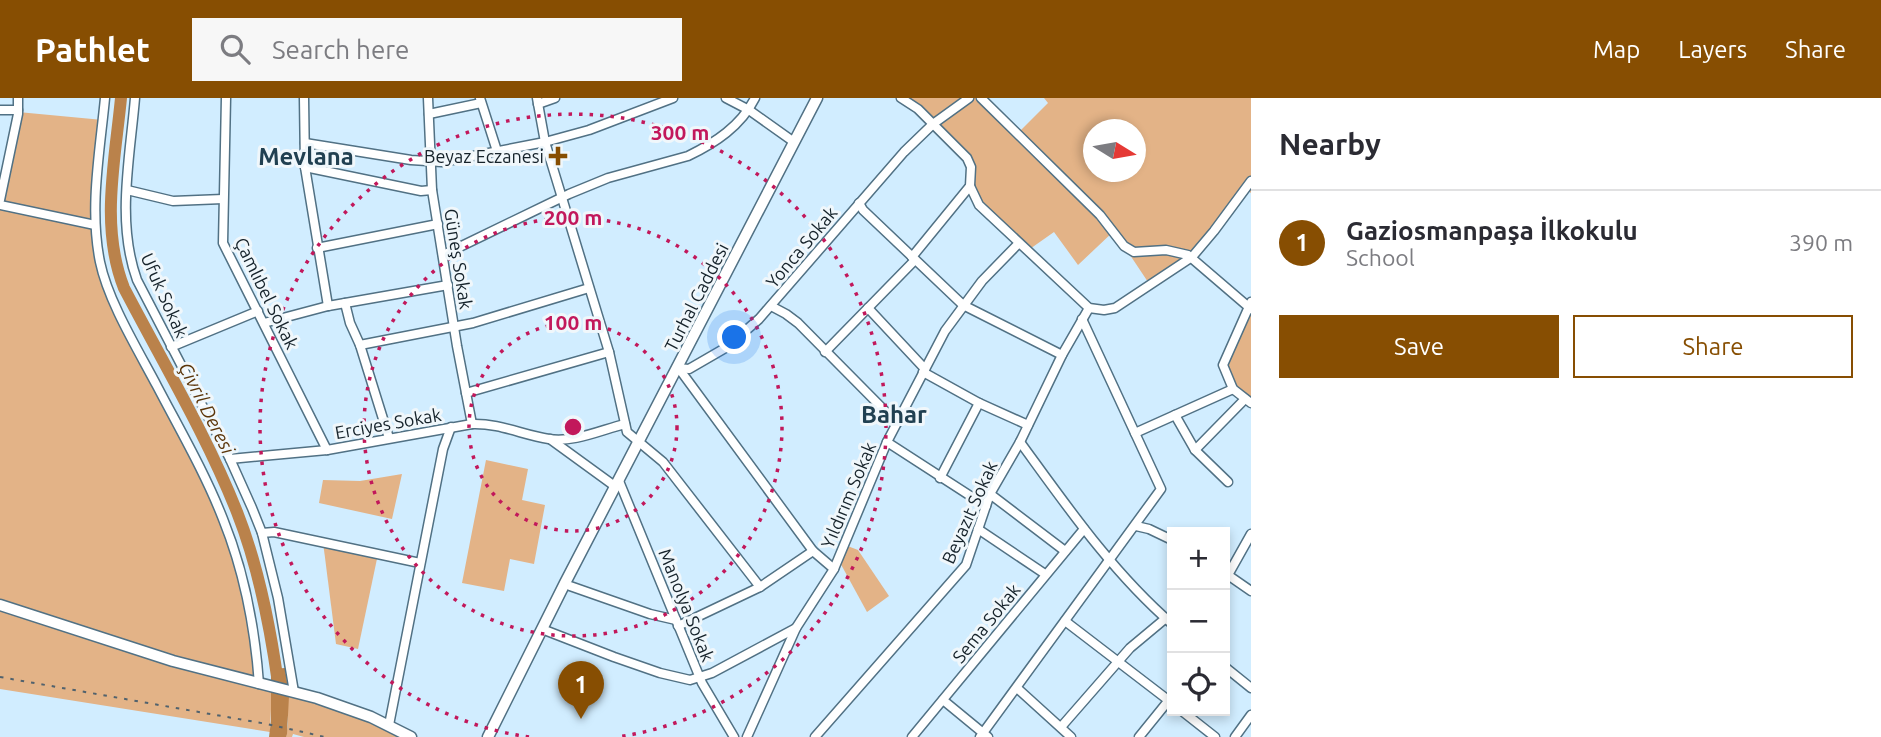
<!DOCTYPE html>
<meta charset="utf-8">
<style>
:root{--surface:#fff;--page:#f7f7f7;--text:#2b2b33;--muted:#7c7c81;--line:#e1e1e2;--accent:#874e02}
body{margin:0;font-family:Ubuntu,sans-serif;background:var(--page);color:var(--text)}
.controls{position:absolute;right:21px;bottom:21px;display:grid;overflow:hidden;border-radius:0px;box-shadow:0 4px 10px #0003}
.controls button{width:63px;height:63px;display:grid;place-items:center;padding:0;border:0;border-bottom:2px solid var(--line);background:var(--surface);color:var(--text);font:35px sans-serif}
.compass{position:absolute;left:1083px;top:21px;width:63px;height:63px;border-radius:50%;background:var(--surface);box-shadow:0 4px 10px #0003;rotate:101deg}
.you{position:absolute;left:735px;top:240px;width:24px;height:24px;margin:-18px;border:5px solid #fff;border-radius:50%;background:#1a73e8;box-shadow:0 0 0 10px #1a73e833}
.badge{display:grid;place-items:center;width:46px;height:46px;border-radius:50%;background:var(--accent);color:#fff;font-size:23px;font-weight:700}
.pin{position:absolute;translate:-50% -58px;filter:drop-shadow(0 2px 4px #0008)}
.pin::after{content:'';position:absolute;top:37px;width:24px;height:21px;background:inherit;clip-path:polygon(0 0,100% 0,50% 100%)}
.list{margin:0;padding:0;list-style:none}
h2{display:flex;justify-content:space-between;align-items:center;height:91px;margin:0;padding:0 28px;font-size:30px}
h2 small{font-size:23px;font-weight:400;color:var(--muted)}
.list li{display:grid;grid-template-columns:46px 1fr auto;gap:21px;align-items:center;box-sizing:border-box;height:105px;padding:0 28px;border-top:2px solid var(--line)}
.list b{display:block;font-size:26px;white-space:nowrap}
.list p{margin:0;font-size:23px;white-space:nowrap;color:var(--muted)}
.list em{font-size:23px;font-style:normal;color:var(--muted)}
.actions{display:flex;gap:14px;padding:21px 28px}
.actions a{flex:1;padding:16px 0;border:2px solid var(--accent);border-radius:0px;text-align:center;font-size:24px;color:var(--accent)}
.actions .main{background:var(--accent);color:#fff}
.icon{flex:none;width:38px;height:38px;fill:none;stroke:currentColor;stroke-width:2;stroke-linecap:round;stroke-linejoin:round}
.map{position:relative;flex:none;width:1251px;height:639px;overflow:hidden}
header{display:flex;align-items:center;gap:42px;box-sizing:border-box;height:98px;padding:0 35px;background:var(--accent);color:#fff}
header strong{font-size:33px}
nav{display:flex;gap:38px;margin-inline-start:auto;font-size:24px}
.search{width:490px;height:63px;background:var(--page);display:flex;align-items:center;gap:18px;box-sizing:border-box;padding:0 24px;border-radius:0px;color:var(--muted);font-size:26px}
main{display:flex}
aside{flex:1;background:var(--surface)}
.map>svg:first-child{display:block}
.green{fill:#e3b387;fill-rule:evenodd}
.water{fill:#ba824b}
.lines{fill:none;stroke-linecap:round;stroke-linejoin:round}
.river{stroke:#ba824b;stroke-width:12}
.minor-casing{stroke:#517184;stroke-width:11}
.tertiary-casing{stroke:#517184;stroke-width:13}
.minor{stroke:#fff;stroke-width:8}
.tertiary{stroke:#fff;stroke-width:10}
.rail{stroke:#51626d;stroke-width:2;stroke-dasharray:3.5 7;stroke-linecap:butt}
.ring{fill:none;stroke:#c2185b;stroke-width:3.5;stroke-dasharray:3.5 7}
.poi-dot{fill:#874e02;stroke:#f0f7fb;stroke-width:2.5}
.labels{text-anchor:middle;dominant-baseline:central;stroke-width:6;stroke-linejoin:round;paint-order:stroke}
.poi-label{font-size:18px;fill:#15222a;stroke:#f0f7fb;text-anchor:end}
.street-label{font-size:18px;fill:#15222a;stroke:#f0f7fb}
.water-label{font-size:19px;font-style:italic;fill:#5b3509;stroke:#f0f7fb}
.district-label{font-size:24px;font-weight:bold;fill:#214051;stroke:#f0f7fb}
.centre{fill:#c2185b;stroke:#f0f7fb;stroke-width:3.5}
.ring-label{font-size:21px;text-anchor:middle;font-weight:bold;fill:#c2185b;stroke:#f0f7fb;stroke-width:6;stroke-linejoin:round;paint-order:stroke}
</style>
<header>
<strong>Pathlet</strong>
<div class="search"><svg class="icon" aria-label="search" viewBox="0 0 24 24"><circle cx="10" cy="10" r="6"/><path d="M15 15l6 6"/></svg>Search here</div>
<nav><a>Map</a><a>Layers</a><a>Share</a></nav>
</header>
<main>
<div class="map">
<svg width="1251" height="639" viewBox="0 0 1251 639">
<rect width="100%" height="100%" fill="#d1edff"/>
<g class="green">
<path d="M901 0H981L1018 35 1048 5 1044 0H1251V95L1246 91 1207 142 1150 187 1114 133 1078 167 1054 134 1027 153 975 101 971 69ZM1094 32H1136V74H1094Z"/>
<path d="M18 14 103 22 96 104 105 182 200 371 241 474 259 586 272 589 270 634 0 591V101Z"/>
<path d="M1251 211V305L1233 291 1224 264Z"/>
<path d="M486 362 528 371 522 402 545 407 534 466 510 461 504 493 462 485Z"/>
<path d="M402 376 392 421 319 405 323 382 360 383Z"/>
<path d="M323 444 378 456 358 551 336 546Z"/>
<path d="M845 447 858 452 889 498 867 514 838 461Z"/>
<path d="M288 593 411 639H304L293 636 292 639H286L288 626Z"/>
</g>
<path class="water" d="M285 570 289 598 287 636 286 639H269L271 623V571Z"/>
<g class="lines">
<path class="river" d="M121 0C115 63 100 129 124 190 162 263 206 336 237 414 258 467 270 527 278 585"/>
<g class="minor-casing">
<g id="minor">
<path d="M105 0C100 53 89 110 100 164 108 203 138 252 157 288 180 332 205 375 223 421 244 473 255 530 259 586"/>
<path d="M135 0C130 60 116 124 137 182L230 361 252 410 262 435 278 500 294 594"/>
<path d="M226 0 223 145 327 352"/>
<path d="M304 0 305 69 328 208"/>
<path d="M428 0 432 92 457 248 472 326"/>
<path d="M480 0 497 53"/>
<path d="M537 0 545 44 609 254 627 334 663 364 760 489"/>
<path d="M726 0 749 12 794 44"/>
<path d="M901 0 918 11 967 60 971 69 970 88 912 159"/>
<path d="M981 0 1100 117 1124 148 1134 154 1166 152 1188 157 1251 211"/>
<path d="M538 6 555 0"/>
<path d="M0 12H18"/>
<path d="M429 16 481 5"/>
<path d="M305 45 411 62 442 64 545 44 589 32 673 0"/>
<path d="M305 69 421 93 432 92"/>
<path d="M970 88 979 107 1089 210 1104 212 1115 210 1192 159 1214 133 1251 83"/>
<path d="M127 92 173 103 223 101"/>
<path d="M0 102 18 16V0"/>
<path d="M859 105 863 112 963 207 1062 257"/>
<path d="M0 107 95 127"/>
<path d="M317 150 438 126"/>
<path d="M443 157 569 96 608 80 688 58C715 45 741 28 755 0"/>
<path d="M1251 204 1223 267 1233 291 1251 305"/>
<path d="M345 205 350 225 360 247 389 340"/>
<path d="M771 208 786 216 798 225 897 325"/>
<path d="M868 210 925 271"/>
<path d="M264 225 328 208 448 187"/>
<path d="M360 247 473 225 589 190"/>
<path d="M171 249 258 213"/>
<path d="M825 254 915 162"/>
<path d="M677 270 689 271 727 249 759 221 904 54 933 26 969 0"/>
<path d="M680 272 813 453 834 471"/>
<path d="M923 274 979 305 1028 327"/>
<path d="M466 295 609 254"/>
<path d="M1175 317 1195 352 1228 384"/>
<path d="M1135 335 1233 291"/>
<path d="M550 341 616 389"/>
<path d="M887 344 986 408"/>
<path d="M1020 344C1066 407 1112 474 1172 526"/>
<path d="M1195 352 1245 301"/>
<path d="M230 361 327 352 472 326C499 325 523 337 549 341 573 345 601 332 625 326"/>
<path d="M940 380 979 305"/>
<path d="M619 383 702 585 734 639"/>
<path d="M990 396 1065 453"/>
<path d="M1136 428 1149 431 1172 442"/>
<path d="M978 431 1045 476"/>
<path d="M262 435 274 434 420 465"/>
<path d="M1225 475 1251 493"/>
<path d="M1228 477 1251 436"/>
<path d="M570 488 650 516 676 522"/>
<path d="M1065 523 1172 605"/>
<path d="M678 528 760 489 813 453"/>
<path d="M547 533 614 559 660 575 690 582 712 575 796 530"/>
<path d="M1225 569 1251 590"/>
<path d="M1017 590 1071 639"/>
<path d="M943 602 988 639"/>
<path d="M1182 613 1215 639"/>
<path d="M389 627 443 351 451 329"/>
<path d="M1061 629 1130 550 1166 520"/>
<path d="M747 639 796 530 834 471 887 344 945 233 982 183 1019 145"/>
<path d="M815 639 966 467 990 396 1020 344 1062 257 1089 210"/>
<path d="M912 639 1084 431"/>
<path d="M980 639 1161 391 1082 221"/>
<path d="M1139 639 1169 602"/>
<path d="M1235 639 1251 617"/>
</g>
</g>
<g class="tertiary-casing">
<g id="tertiary">
<path d="M0 507 173 563 317 600 371 619 411 639"/>
<path d="M488 639 565 485 817 0"/>
</g>
</g>
<use href="#minor" class="minor"/>
<use href="#tertiary" class="tertiary"/>
<path class="rail" d="M0 579 267 626 325 639"/>
</g>
<g class="ring">
<circle cx="573" cy="329" r="104"/>
<circle cx="573" cy="329" r="209"/>
<path d="M529 639A313 313 0 1 1 617 639"/>
</g>
<path class="poi-dot" d="M554.5 47.5h7v7h7v7h-7v7h-7v-7h-7v-7h7z"/>
<g class="labels">
<g class="poi-label">
<text x="544" y="58">Beyaz Eczanesi</text>
</g>
<g class="street-label">
<text transform="translate(801 149) rotate(-50)">Yonca Sokak</text>
<text transform="translate(459 161) rotate(81)">Güneş Sokak</text>
<text transform="translate(267 195) rotate(64)">Çamlıbel Sokak</text>
<text transform="translate(165 197) rotate(66)">Ufuk Sokak</text>
<text transform="translate(696 199) rotate(-63)">Turhal Caddesi</text>
<text transform="translate(388 325) rotate(-10)">Erciyes Sokak</text>
<text transform="translate(848 397) rotate(-67)">Yıldırım Sokak</text>
<text transform="translate(969 414) rotate(-66)">Beyazıt Sokak</text>
<text transform="translate(687 507) rotate(68)">Manolya Sokak</text>
<text transform="translate(986 525) rotate(-51)">Sema Sokak</text>
</g>
<g class="water-label">
<text transform="translate(207 310) rotate(63)">Çivril Deresi</text>
</g>
<g class="district-label">
<text x="306" y="58">Mevlana</text>
<text x="894" y="316">Bahar</text>
</g>
</g>
<circle cx="573" cy="329" r="10" class="centre"/>
<g class="ring-label">
<text x="680" y="42">300 m</text>
<text x="573" y="127">200 m</text>
<text x="573" y="232">100 m</text>
</g>
</svg>
<div class="controls">
<button>+</button>
<button>−</button>
<button><svg class="icon" aria-label="locate" viewBox="0 0 24 24"><circle cx="12" cy="12" r="6"/><path d="M12 2v4M12 18v4M2 12h4M18 12h4"/></svg></button>
</div>
<svg class="compass" viewBox="-18 -18 36 36"><path d="M0-13l5 13h-10z" fill="#e53935"/><path d="M0 13l5-13h-10z" fill="#7c7c81"/></svg>
<div class="you"></div>
<div class="pin badge" style="left:581px;top:621px">1</div>
</div>
<aside>
<h2>Nearby<small></small></h2>
<ul class="list">
<li><span class="badge">1</span><div><b>Gaziosmanpaşa İlkokulu</b><p>School</p></div><em>390 m</em></li>
</ul>
<div class="actions"><a class="main">Save</a><a>Share</a></div>
</aside>
</main>
